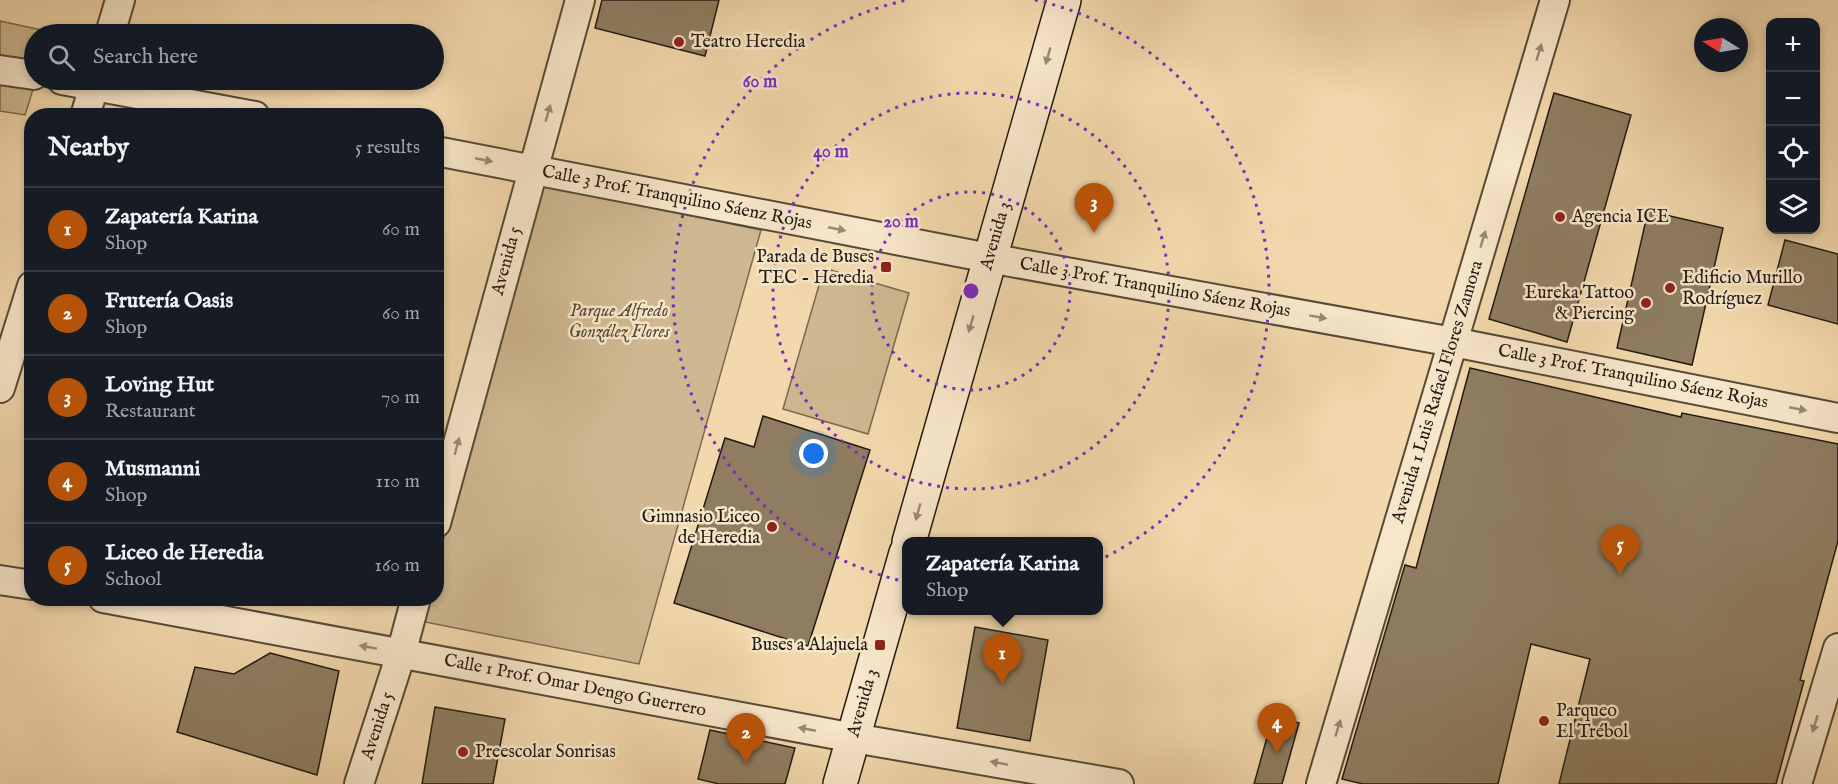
<!DOCTYPE html>
<meta charset="utf-8">
<style>
:root{--surface:#171b24;--page:#242831;--text:#f1f3f6;--muted:#9ea1a6;--line:#363941;--accent:#b45309}
body{margin:0;font-family:"IM FELL English",serif;background:var(--page);color:var(--text)}
.controls{position:absolute;right:18px;top:18px;display:grid;overflow:hidden;border-radius:12px;box-shadow:0 3px 9px #0003}
.controls button{width:54px;height:54px;display:grid;place-items:center;padding:0;border:0;border-bottom:2px solid var(--line);background:var(--surface);color:var(--text);font:30px sans-serif}
.compass{position:absolute;left:1694px;top:18px;width:54px;height:54px;border-radius:50%;background:var(--surface);box-shadow:0 3px 9px #0003;rotate:281deg}
.you{position:absolute;left:814px;top:454px;width:21px;height:21px;margin:-15px;border:4px solid #fff;border-radius:50%;background:#1a73e8;box-shadow:0 0 0 9px #1a73e833}
.badge{display:grid;place-items:center;width:39px;height:39px;border-radius:50%;background:var(--accent);color:#fff;font-size:20px;font-weight:700}
.pin{position:absolute;translate:-50% -50px;filter:drop-shadow(0 2px 3px #0008)}
.pin::after{content:'';position:absolute;top:32px;width:21px;height:18px;background:inherit;clip-path:polygon(0 0,100% 0,50% 100%)}
.popup{position:absolute;left:902px;top:537px;width:201px;height:78px;box-sizing:border-box;display:grid;place-content:center;border-radius:12px;background:var(--surface);filter:drop-shadow(0 2px 4px #0005);font-size:20px;white-space:nowrap;color:var(--muted)}
.popup b{font-size:22px;color:var(--text)}
.popup::after{content:'';position:absolute;left:50%;top:100%;margin-left:-12px;border:12px solid transparent;border-top-color:var(--surface)}
.list{margin:0;padding:0;list-style:none}
h2{display:flex;justify-content:space-between;align-items:center;height:78px;margin:0;padding:0 24px;font-size:26px}
h2 small{font-size:20px;font-weight:400;color:var(--muted)}
.list li{display:grid;grid-template-columns:39px 1fr auto;gap:18px;align-items:center;box-sizing:border-box;height:84px;padding:0 24px;border-top:2px solid var(--line)}
.list b{display:block;font-size:22px;white-space:nowrap}
.list p{margin:0;font-size:20px;white-space:nowrap;color:var(--muted)}
.list em{font-size:20px;font-style:normal;color:var(--muted)}
.icon{flex:none;width:33px;height:33px;fill:none;stroke:currentColor;stroke-width:2;stroke-linecap:round;stroke-linejoin:round}
.map{position:relative;flex:none;width:1838px;height:784px;overflow:hidden}
.search{position:absolute;background:var(--surface);box-shadow:0 3px 9px #0003;left:24px;top:24px;width:420px;height:66px;display:flex;align-items:center;gap:15px;box-sizing:border-box;padding:0 21px;border-radius:33px;color:var(--muted);font-size:22px}
.panel{position:absolute;background:var(--surface);box-shadow:0 3px 9px #0003;left:24px;top:108px;width:420px;height:498px;border-radius:24px}
.map>svg:first-child{display:block}
.green{fill:#cfb891;stroke:#786950;stroke-width:1.5}
.building{fill:#8e7d61;stroke:#221a10;stroke-width:1.5}
.lines{fill:none;stroke-linecap:round;stroke-linejoin:round}
.street-casing{stroke:#564a37;stroke-width:32}
.secondary-casing{stroke:#221a10;stroke-width:36}
.street{stroke:#f7e6c9;stroke-width:28}
.secondary{stroke:#f7e6c9;stroke-width:33}
.oneway{fill:#978a76}
.ring{fill:none;stroke:#7b2cbf;stroke-width:3;stroke-dasharray:3 6}
.poi-dot{fill:#8f2418;stroke:#f7e6c9;stroke-width:2}
.labels{text-anchor:middle;dominant-baseline:central;stroke-width:5;stroke-linejoin:round;paint-order:stroke}
.poi-label{font-size:18px;fill:#221a10;stroke:#f7e6c9;text-anchor:start}
.street-label{font-size:18px;fill:#221a10;stroke:#f7e6c9}
.park-label{font-size:18px;font-style:italic;fill:#564937;stroke:#f7e6c9}
.centre{fill:#7b2cbf;stroke:#f7e6c9;stroke-width:3}
.ring-label{font-size:18px;text-anchor:middle;font-weight:bold;fill:#7b2cbf;stroke:#f7e6c9;stroke-width:5;stroke-linejoin:round;paint-order:stroke}
</style>
<div class="map">
<svg width="1838" height="784" viewBox="0 0 1838 784">
<rect width="100%" height="100%" fill="#f2d8ac"/>
<filter id="stains"><feTurbulence type="fractalNoise" baseFrequency=".00333" numOctaves="4"/><feColorMatrix values="0 0 0 0 .2 0 0 0 0 .09 0 0 0 0 .02 0 0 0 .5 -.17"/></filter>
<radialGradient id="worn" r=".72"><stop offset=".6" stop-color="#630" stop-opacity="0"/><stop offset="1" stop-color="#630" stop-opacity=".3"/></radialGradient>
<g class="green">
<path d="M0 21 51 32 50 34H34V80H36L25 115 0 111Z"/>
<path d="M540 185 761 230 639 664 420 621 426 599 436 598 437 562Z"/>
<path d="M824 268 909 293 868 434 783 409Z"/>
</g>
<g class="building">
<path d="M602 0H719L705 56 595 28Z"/>
<path d="M1554 93 1631 115 1567 342 1489 319Z"/>
<path d="M1648 211 1723 228 1692 365 1617 348Z"/>
<path d="M1785 240 1838 254V324L1768 305Z"/>
<path d="M1470 368 1681 417 1682 413 1838 444V541L1800 680 1804 681 1776 784H1559L1590 659 1531 644 1498 784H1363L1342 779 1405 565 1416 568Z"/>
<path d="M763 416 870 450 808 646 674 603 725 438 754 447Z"/>
<path d="M975 627 1048 640 1030 741 957 728Z"/>
<path d="M270 653 339 671 317 775 177 732 195 667 234 674Z"/>
<path d="M435 707 505 719 493 784H422Z"/>
<path d="M1273 716 1299 723 1282 784H1254Z"/>
<path d="M710 730 795 748 785 784H719L698 779Z"/>
</g>
<g class="lines">
<g class="street-casing">
<g id="street">
<path d="M110 34 120 0"/>
<path d="M0 70 34 75"/>
<path d="M62 80 255 116"/>
<path d="M85 116 96 80"/>
<path d="M436 151 989 258 1453 342 1838 418"/>
<path d="M0 388 32 286"/>
<path d="M436 523 580 0"/>
<path d="M0 580 32 585"/>
<path d="M103 598 854 738 1119 784"/>
<path d="M359 784 401 654 416 598"/>
<path d="M1321 784 1555 0"/>
<path d="M1797 784 1838 648"/>
</g>
</g>
<g class="secondary-casing">
<g id="secondary">
<path d="M909 542 1064 0"/>
<path d="M840 784 906 553"/>
</g>
</g>
<use href="#street" class="street"/>
<use href="#secondary" class="secondary"/>
</g>
<defs><path id="oneway-solid" d="M-6-.8H1V-3.2L6.5 0L1 3.2V.8H-6Z" transform="scale(1.5)"/></defs>
<g class="oneway">
<use href="#oneway-solid" transform="translate(1539 52) rotate(-73)"/>
<use href="#oneway-solid" transform="translate(1048 56) rotate(106)"/>
<use href="#oneway-solid" transform="translate(548 113) rotate(-74)"/>
<use href="#oneway-solid" transform="translate(484 160) rotate(11)"/>
<use href="#oneway-solid" transform="translate(837 229) rotate(11)"/>
<use href="#oneway-solid" transform="translate(1483 239) rotate(-73)"/>
<use href="#oneway-solid" transform="translate(1318 317) rotate(10)"/>
<use href="#oneway-solid" transform="translate(971 324) rotate(106)"/>
<use href="#oneway-solid" transform="translate(1798 409) rotate(11)"/>
<use href="#oneway-solid" transform="translate(457 446) rotate(-75)"/>
<use href="#oneway-solid" transform="translate(918 512) rotate(106)"/>
<use href="#oneway-solid" transform="translate(368 647) rotate(-170)"/>
<use href="#oneway-solid" transform="translate(1815 724) rotate(107)"/>
<use href="#oneway-solid" transform="translate(1338 728) rotate(-73)"/>
<use href="#oneway-solid" transform="translate(807 729) rotate(-169)"/>
<use href="#oneway-solid" transform="translate(999 763) rotate(-170)"/>
</g>
<g class="ring">
<circle cx="971" cy="291" r="99"/>
<circle cx="971" cy="291" r="198"/>
<path d="M1035 0A298 298 0 1 1 907 0"/>
</g>
<g class="poi-dot">
<circle cx="679" cy="42" r="6"/>
<circle cx="1560" cy="217" r="6"/>
<rect x="880" y="261" width="12" height="12" rx="3"/>
<circle cx="1670" cy="288" r="6"/>
<circle cx="1646" cy="303" r="6"/>
<circle cx="772" cy="527" r="6"/>
<rect x="874" y="639" width="12" height="12" rx="3"/>
<circle cx="1544" cy="721" r="6"/>
<circle cx="463" cy="752" r="6"/>
</g>
<g class="labels">
<g class="poi-label">
<text x="691" y="42">Teatro Heredia</text>
<text x="1572" y="217">Agencia ICE</text>
<text x="874" y="257" text-anchor="end">Parada de Buses<tspan x="874" dy="21">TEC - Heredia</tspan></text>
<text x="1682" y="278">Edificio Murillo<tspan x="1682" dy="21">Rodríguez</tspan></text>
<text x="1634" y="293" text-anchor="end">Eureka Tattoo<tspan x="1634" dy="21">&amp; Piercing</tspan></text>
<text x="760" y="517" text-anchor="end">Gimnasio Liceo<tspan x="760" dy="21">de Heredia</tspan></text>
<text x="868" y="645" text-anchor="end">Buses a Alajuela</text>
<text x="1556" y="711">Parqueo<tspan x="1556" dy="21">El Trébol</tspan></text>
<text x="475" y="752">Preescolar Sonrisas</text>
</g>
<g class="street-label">
<text transform="translate(677 198) rotate(11)">Calle 3 Prof. Tranquilino Sáenz Rojas</text>
<text transform="translate(996 236) rotate(-74)">Avenida 3</text>
<text transform="translate(507 261) rotate(-75)">Avenida 5</text>
<text transform="translate(1155 288) rotate(10)">Calle 3 Prof. Tranquilino Sáenz Rojas</text>
<text transform="translate(1633 377) rotate(11)">Calle 3 Prof. Tranquilino Sáenz Rojas</text>
<text transform="translate(1438 392) rotate(-73)">Avenida 1 Luis Rafael Flores Zamora</text>
<text transform="translate(575 686) rotate(11)">Calle 1 Prof. Omar Dengo Guerrero</text>
<text transform="translate(863 703) rotate(-74)">Avenida 3</text>
<text transform="translate(378 726) rotate(-72)">Avenida 5</text>
</g>
<g class="park-label">
<text x="619" y="311">Parque Alfredo<tspan x="619" dy="21">González Flores</tspan></text>
</g>
</g>
<circle cx="971" cy="291" r="9" class="centre"/>
<g class="ring-label">
<text x="760" y="87">60 m</text>
<text x="831" y="157">40 m</text>
<text x="901" y="227">20 m</text>
</g>
<rect width="100%" height="100%" filter="url(#stains)"/>
<rect width="100%" height="100%" fill="url(#worn)"/>
</svg>
<div class="controls">
<button>+</button>
<button>−</button>
<button><svg class="icon" aria-label="locate" viewBox="0 0 24 24"><circle cx="12" cy="12" r="6"/><path d="M12 2v4M12 18v4M2 12h4M18 12h4"/></svg></button>
<button><svg class="icon" aria-label="layers" viewBox="0 0 24 24"><path d="M12 4l9 5-9 5-9-5zM3 14l9 5 9-5"/></svg></button>
</div>
<svg class="compass" viewBox="-18 -18 36 36"><path d="M0-13l5 13h-10z" fill="#e53935"/><path d="M0 13l5-13h-10z" fill="#9ea1a6"/></svg>
<div class="you"></div>
<div class="pin badge" style="left:1002px;top:684px">1</div>
<div class="popup"><b>Zapatería Karina</b>Shop</div>
<div class="pin badge" style="left:746px;top:763px">2</div>
<div class="pin badge" style="left:1094px;top:233px">3</div>
<div class="pin badge" style="left:1277px;top:753px">4</div>
<div class="pin badge" style="left:1620px;top:575px">5</div>
<div class="search"><svg class="icon" aria-label="search" viewBox="0 0 24 24"><circle cx="10" cy="10" r="6"/><path d="M15 15l6 6"/></svg>Search here</div>
<section class="panel">
<h2>Nearby<small>5 results</small></h2>
<ul class="list">
<li><span class="badge">1</span><div><b>Zapatería Karina</b><p>Shop</p></div><em>60 m</em></li>
<li><span class="badge">2</span><div><b>Frutería Oasis</b><p>Shop</p></div><em>60 m</em></li>
<li><span class="badge">3</span><div><b>Loving Hut</b><p>Restaurant</p></div><em>70 m</em></li>
<li><span class="badge">4</span><div><b>Musmanni</b><p>Shop</p></div><em>110 m</em></li>
<li><span class="badge">5</span><div><b>Liceo de Heredia</b><p>School</p></div><em>160 m</em></li>
</ul>
</section>
</div>
